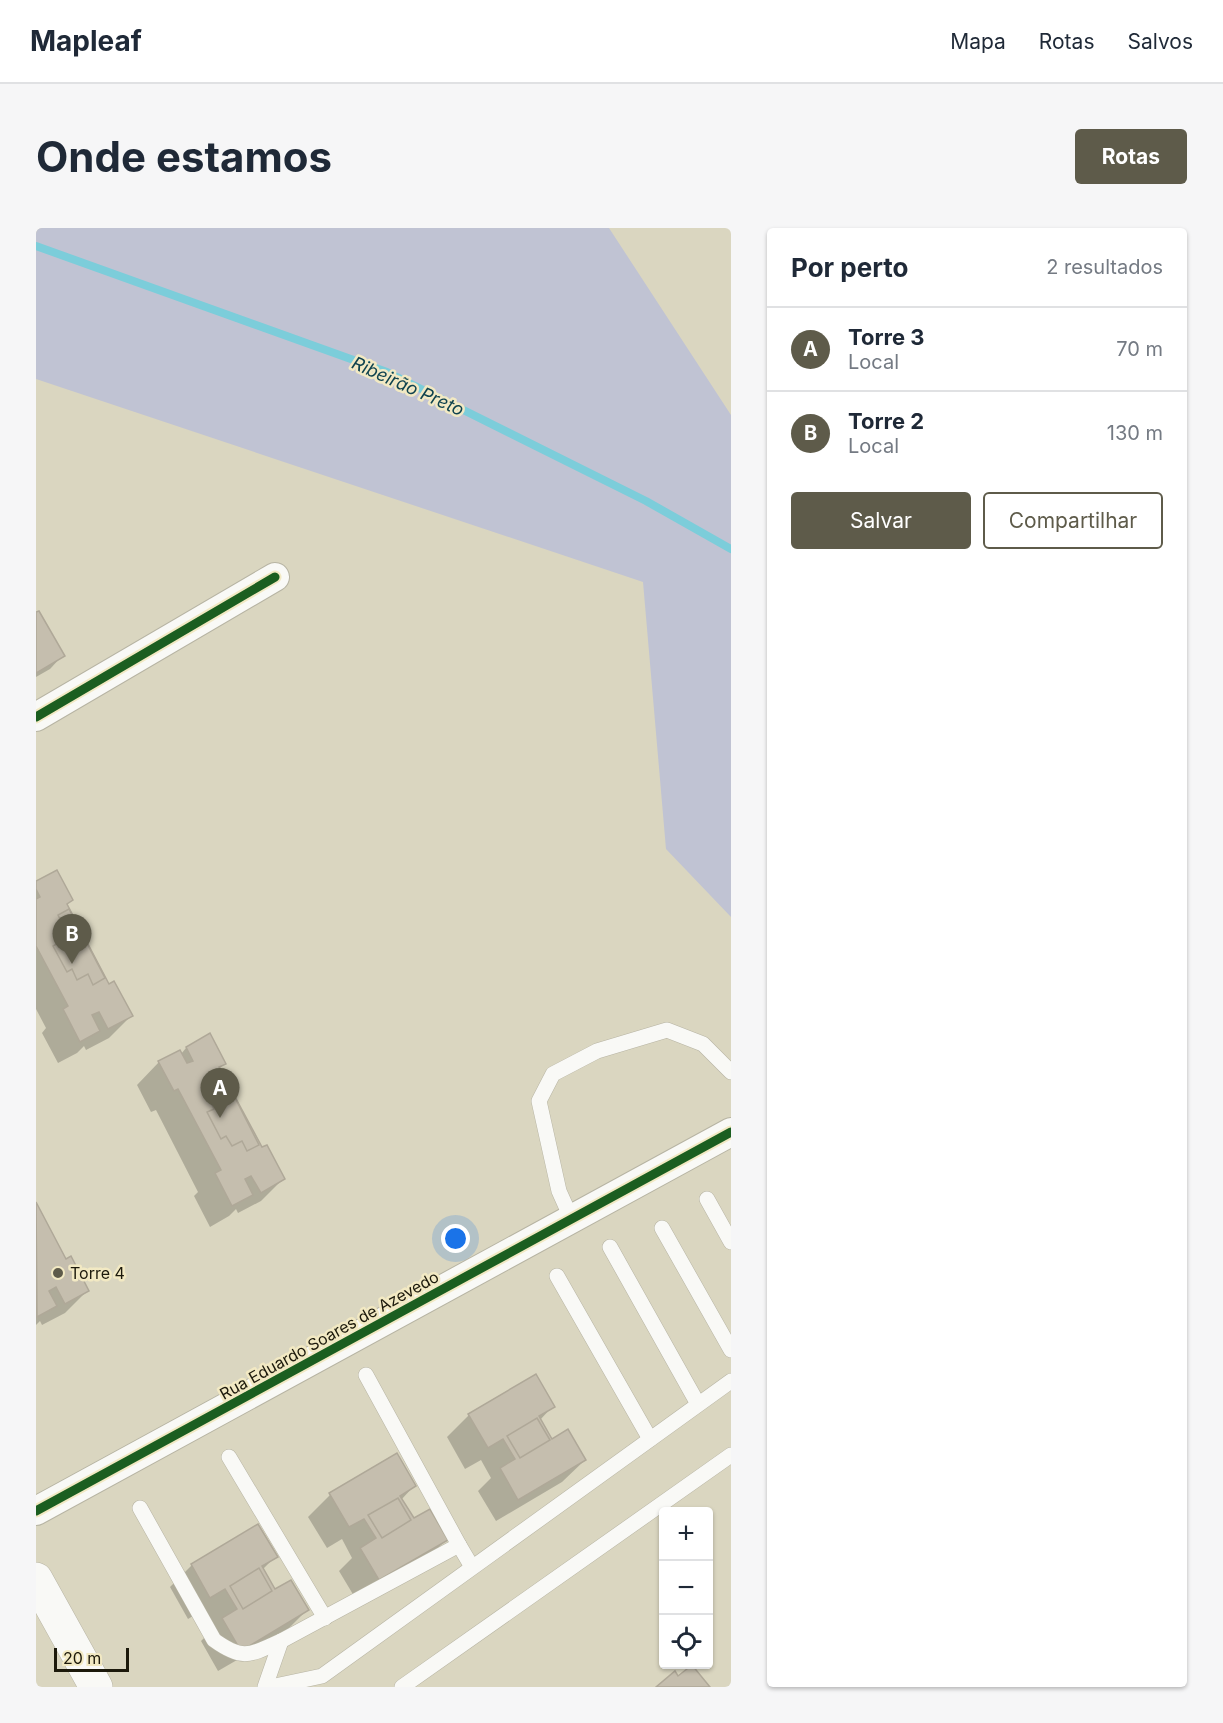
<!DOCTYPE html>
<html lang="pt">
<meta charset="utf-8">
<style>
:root{--surface:#fff;--page:#f6f6f7;--text:#1f2937;--muted:#747a83;--line:#e0e1e3;--accent:#5e5b4a}
body{margin:0;font-family:Inter,sans-serif;background:var(--page);color:var(--text)}
.controls{position:absolute;right:18px;bottom:18px;display:grid;overflow:hidden;border-radius:6px;box-shadow:0 2px 4px #0004}
.controls button{width:54px;height:54px;display:grid;place-items:center;padding:0;border:0;border-bottom:2px solid var(--line);background:var(--surface);color:var(--text);font:30px sans-serif}
.scale{position:absolute;left:18px;bottom:15px;width:75px;box-sizing:border-box;padding-left:6px;border:3px solid #1c190b;border-top:0;font-size:16px;line-height:21px;white-space:nowrap;color:#1c190b;-webkit-text-stroke:4px #f2e9c3;paint-order:stroke}
.you{position:absolute;left:420px;top:1011px;width:21px;height:21px;margin:-15px;border:4px solid #fff;border-radius:50%;background:#1a73e8;box-shadow:0 0 0 9px #1a73e833}
.badge{display:grid;place-items:center;width:39px;height:39px;border-radius:50%;background:var(--accent);color:#fff;font-size:20px;font-weight:700}
.pin{position:absolute;translate:-50% -50px;filter:drop-shadow(0 2px 3px #0008)}
.pin::after{content:'';position:absolute;top:32px;width:21px;height:18px;background:inherit;clip-path:polygon(0 0,100% 0,50% 100%)}
.list{margin:0;padding:0;list-style:none}
h2{display:flex;justify-content:space-between;align-items:center;height:78px;margin:0;padding:0 24px;font-size:26px}
h2 small{font-size:20px;font-weight:400;color:var(--muted)}
.list li{display:grid;grid-template-columns:39px 1fr auto;gap:18px;align-items:center;box-sizing:border-box;height:84px;padding:0 24px;border-top:2px solid var(--line)}
.list b{display:block;font-size:22px;white-space:nowrap}
.list p{margin:0;font-size:20px;white-space:nowrap;color:var(--muted)}
.list em{font-size:20px;font-style:normal;color:var(--muted)}
.actions{display:flex;gap:12px;padding:18px 24px}
.actions a{flex:1;padding:14px 0;border:2px solid var(--accent);border-radius:6px;text-align:center;font-size:21px;color:var(--accent)}
.actions .main{background:var(--accent);color:#fff}
.icon{flex:none;width:33px;height:33px;fill:none;stroke:currentColor;stroke-width:2;stroke-linecap:round;stroke-linejoin:round}
.map{position:relative;flex:none;width:695px;height:1459px;overflow:hidden;border-radius:6px}
header{display:flex;align-items:center;gap:36px;box-sizing:border-box;height:84px;padding:0 30px;background:var(--surface);border-bottom:2px solid var(--line)}
header strong{font-size:28px}
nav{display:flex;gap:33px;margin-inline-start:auto;font-size:21px}
.intro{display:flex;align-items:center;justify-content:space-between;box-sizing:border-box;height:144px;padding:0 36px}
h1{margin:0;font-size:42px}
.button{padding:15px 27px;border-radius:6px;background:var(--accent);color:#fff;font-size:21px;font-weight:700}
main{display:flex;gap:36px;padding:0 36px}
aside{flex:1;background:var(--surface);border-radius:6px;box-shadow:0 2px 4px #0004}
.map>svg:first-child{display:block}
.green{fill:#c0c3d3}
.shadow{fill:#0003}
.lines{fill:none;stroke-linecap:round;stroke-linejoin:round}
.stream{stroke:#7ccdda;stroke-width:8}
.building{fill:#c5beae;stroke:#afa898;stroke-width:1.5}
.service-casing{stroke:#b7b4a3;stroke-width:16}
.minor-casing{stroke:#b7b4a3;stroke-width:30}
.secondary-casing{stroke:#b7b4a3;stroke-width:34}
.service{stroke:#f9f9f6;stroke-width:15}
.minor{stroke:#f9f9f6;stroke-width:28}
.secondary{stroke:#f9f9f6;stroke-width:33}
.cycleway-casing{stroke:#f2e9c3;stroke-width:13}
.cycleway{stroke:#1b5e20;stroke-width:9}
.poi-dot{fill:#5e5b4a;stroke:#f2e9c3;stroke-width:2}
.labels{text-anchor:middle;dominant-baseline:central;stroke-width:5;stroke-linejoin:round;paint-order:stroke}
.poi-label{font-size:16px;fill:#1c190b;stroke:#f2e9c3;text-anchor:start}
.street-label{font-size:16px;fill:#1c190b;stroke:#f2e9c3}
.water-label{font-size:18px;font-style:italic;fill:#0f434f;stroke:#f2e9c3}
</style>
<header>
<strong>Mapleaf</strong>
<nav><a>Mapa</a><a>Rotas</a><a>Salvos</a></nav>
</header>
<div class="intro"><h1>Onde estamos</h1><a class="button">Rotas</a></div>
<main>
<div class="map">
<svg width="695" height="1459" viewBox="0 0 695 1459">
<rect width="100%" height="100%" fill="#dad6c0"/>
<path class="green" d="M0 0H573L695 187V689L630 621 607 354 0 151Z"/>
<g class="shadow">
<path d="M0 386 27 427 14 441 0 449Z"/>
<path d="M0 655 35 672 30 677 73 758 95 788 73 810 50 822 48 818 41 825 22 835 6 805 10 800 0 781Z"/>
<path d="M150 820 188 836 183 841 225 921 247 951 225 973 202 985 200 981 193 988 174 999 158 968 162 964 120 882 115 884 101 857 123 834 145 826Z"/>
<path d="M0 978 29 1033 51 1063 29 1085 6 1097 4 1093 0 1097Z"/>
<path d="M517 1178 504 1192 513 1214 549 1232 526 1254 460 1293 442 1263 455 1250 445 1232 429 1241 411 1209 433 1187Z"/>
<path d="M378 1258 365 1272 373 1292 410 1312 388 1334 321 1373 303 1343 316 1330 306 1311 291 1320 272 1289 294 1267Z"/>
<path d="M222 1298 240 1328 226 1342 239 1363 271 1382 249 1404 182 1443 165 1413 178 1400 167 1382 152 1391 134 1359 156 1337Z"/>
</g>
<g class="lines">
<path class="stream" d="M0 18 351 144 610 273 695 321"/>
</g>
<g class="building">
<path d="M3 383 29 428 0 445V384Z"/>
<path d="M21 642 37 672 31 676 73 756 78 753 97 788 72 801 63 784 56 787 64 803 44 814 27 781 32 778 0 718V671L4 669 0 661V653Z"/>
<path d="M33 681 69 750 57 757 52 746 41 752 36 741 31 744 17 718 24 714 18 704 28 699 22 687Z"/>
<path d="M174 805 190 836 183 839 226 919 231 917 249 951 225 965 215 948 209 951 217 967 196 978 179 945 185 942 142 861 138 863 122 833 144 822 151 835 157 833 150 819Z"/>
<path d="M188 848 223 917 211 923 206 913 196 918 190 908 185 911 171 884 178 881 173 871 182 866 176 854Z"/>
<path d="M0 974 30 1031 35 1028 53 1063 29 1076 20 1059 13 1063 21 1078 1 1089Z"/>
<path d="M500 1146 519 1179 503 1188 516 1211 532 1201 550 1232 482 1272 464 1240 479 1231 467 1211 452 1220 432 1186Z"/>
<path d="M501 1190 514 1212 484 1230 471 1208Z"/>
<path d="M361 1225 380 1258 364 1268 378 1290 394 1281 412 1312 343 1352 324 1320 340 1310 328 1291 313 1299 293 1265Z"/>
<path d="M362 1270 375 1292 346 1310 332 1287Z"/>
<path d="M222 1296 242 1329 226 1338 239 1361 255 1352 273 1382 205 1423 186 1390 201 1381 189 1361 174 1370 155 1336Z"/>
<path d="M223 1340 236 1363 207 1381 194 1358Z"/>
<path d="M656 1437 674 1459H620L639 1443 642 1448Z"/>
</g>
<g class="lines">
<g class="service-casing">
<g id="service">
<path d="M671 971 695 1014"/>
<path d="M536 992 523 963 503 873 517 846 561 823 631 802 667 816 695 844"/>
<path d="M626 1000 695 1122"/>
<path d="M574 1019 662 1176"/>
<path d="M521 1048 614 1211"/>
<path d="M330 1147 423 1317"/>
<path d="M193 1229 289 1390"/>
<path d="M104 1280 178 1412C207 1433 214 1427 245 1413"/>
<path d="M229 1459 245 1413 423 1317 436 1339"/>
<path d="M234 1459 286 1448 695 1153"/>
<path d="M366 1459 695 1227"/>
</g>
</g>
<g class="minor-casing">
<g id="minor">
<path d="M0 489 239 349"/>
<path d="M0 1283 695 904"/>
</g>
</g>
<g class="secondary-casing">
<path id="secondary" d="M0 1351 60 1459"/>
</g>
<use href="#service" class="service"/>
<use href="#minor" class="minor"/>
<use href="#secondary" class="secondary"/>
<g class="cycleway-casing">
<g id="cycleway">
<path d="M0 489 239 349"/>
<path d="M0 1283 695 904"/>
</g>
</g>
<use href="#cycleway" class="cycleway"/>
</g>
<circle class="poi-dot" cx="22" cy="1045" r="6"/>
<g class="labels">
<g class="poi-label">
<text x="34" y="1045">Torre 4</text>
</g>
<g class="street-label">
<text transform="translate(293 1107) rotate(-29)">Rua Eduardo Soares de Azevedo</text>
</g>
<g class="water-label">
<text transform="translate(372 158) rotate(24)">Ribeirão Preto</text>
</g>
</g>
</svg>
<div class="controls">
<button>+</button>
<button>−</button>
<button><svg class="icon" aria-label="locate" viewBox="0 0 24 24"><circle cx="12" cy="12" r="6"/><path d="M12 2v4M12 18v4M2 12h4M18 12h4"/></svg></button>
</div>
<div class="scale">20 m</div>
<div class="you"></div>
<div class="pin badge" style="left:184px;top:890px">A</div>
<div class="pin badge" style="left:36px;top:736px">B</div>
</div>
<aside>
<h2>Por perto<small>2 resultados</small></h2>
<ul class="list">
<li><span class="badge">A</span><div><b>Torre 3</b><p>Local</p></div><em>70 m</em></li>
<li><span class="badge">B</span><div><b>Torre 2</b><p>Local</p></div><em>130 m</em></li>
</ul>
<div class="actions"><a class="main">Salvar</a><a>Compartilhar</a></div>
</aside>
</main>
